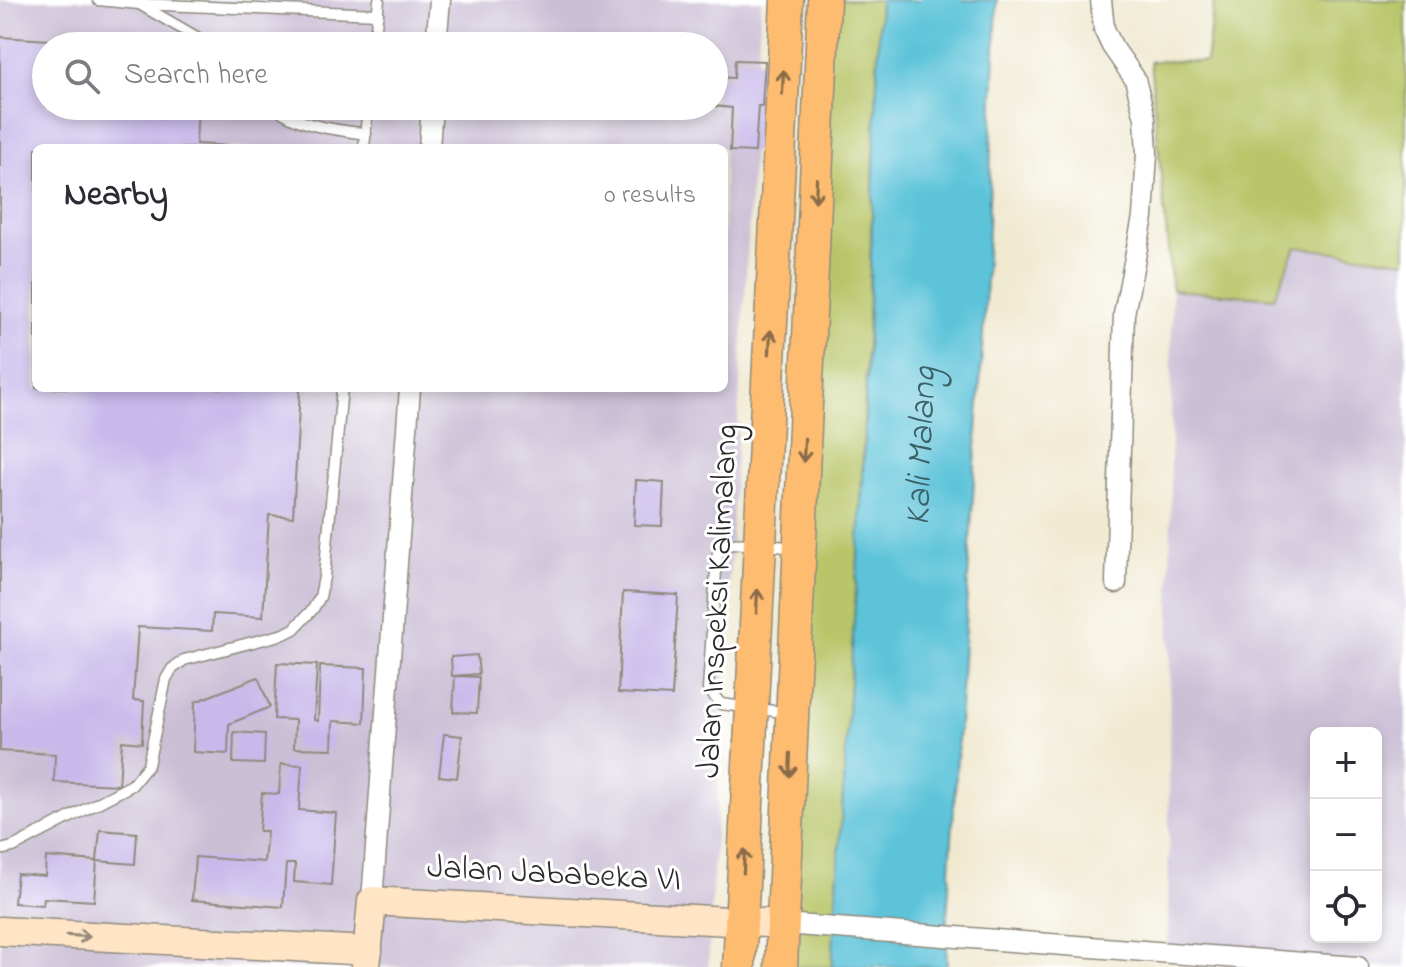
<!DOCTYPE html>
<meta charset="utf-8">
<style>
:root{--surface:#fff;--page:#f2f2f3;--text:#2b2b33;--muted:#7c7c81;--line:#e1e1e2}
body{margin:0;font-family:"Indie Flower",sans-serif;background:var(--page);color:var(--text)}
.controls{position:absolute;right:24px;bottom:24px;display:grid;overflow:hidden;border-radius:12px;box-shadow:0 4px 12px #0003}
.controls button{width:72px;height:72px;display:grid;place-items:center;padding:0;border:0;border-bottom:2px solid var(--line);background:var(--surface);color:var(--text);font:40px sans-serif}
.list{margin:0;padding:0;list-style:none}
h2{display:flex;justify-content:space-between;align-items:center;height:104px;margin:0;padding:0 32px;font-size:34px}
h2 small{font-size:26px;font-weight:400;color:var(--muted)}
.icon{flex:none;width:44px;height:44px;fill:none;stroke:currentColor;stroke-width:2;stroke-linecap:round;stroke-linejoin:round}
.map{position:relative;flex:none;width:1406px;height:967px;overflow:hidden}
.search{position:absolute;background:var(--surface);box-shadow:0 4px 12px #0003;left:32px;top:32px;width:696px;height:88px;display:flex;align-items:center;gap:20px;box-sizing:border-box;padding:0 28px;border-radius:44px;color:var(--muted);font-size:30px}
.panel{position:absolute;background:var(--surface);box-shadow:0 4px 12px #0003;left:32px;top:144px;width:696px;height:248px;border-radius:12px}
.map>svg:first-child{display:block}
.industrial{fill:#cbbfd5;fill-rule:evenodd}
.green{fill:#b8c567;stroke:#727849;stroke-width:2}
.water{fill:#5cc3d9;stroke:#447782;stroke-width:2}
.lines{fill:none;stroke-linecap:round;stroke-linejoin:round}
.river{stroke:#5cc3d9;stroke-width:42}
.building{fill:#c8b9ea}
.lane-casing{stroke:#8e8a7e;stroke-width:13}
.street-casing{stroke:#8e8a7e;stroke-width:23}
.secondary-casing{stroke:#8e8a7e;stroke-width:31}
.primary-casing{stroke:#8e8a7e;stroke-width:35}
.lane{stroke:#fff;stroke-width:10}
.street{stroke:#fff;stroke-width:20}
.secondary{stroke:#ffe4c6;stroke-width:28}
.primary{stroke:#febc70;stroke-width:32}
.oneway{stroke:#8a6c4a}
.oneway2{stroke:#958878}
.labels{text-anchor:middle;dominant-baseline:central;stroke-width:6;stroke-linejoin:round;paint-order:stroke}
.street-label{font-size:34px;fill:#2b2b2b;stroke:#fff}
.water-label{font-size:36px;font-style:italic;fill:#3c6068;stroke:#fff}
</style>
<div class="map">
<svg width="1406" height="967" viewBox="0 0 1406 967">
<rect width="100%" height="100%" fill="#fff"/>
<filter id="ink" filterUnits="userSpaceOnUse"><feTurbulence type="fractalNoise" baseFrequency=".0125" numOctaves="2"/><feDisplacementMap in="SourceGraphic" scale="16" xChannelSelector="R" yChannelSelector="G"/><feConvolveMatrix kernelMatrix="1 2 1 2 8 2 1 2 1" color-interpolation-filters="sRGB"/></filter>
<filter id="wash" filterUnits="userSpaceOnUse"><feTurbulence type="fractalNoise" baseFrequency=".006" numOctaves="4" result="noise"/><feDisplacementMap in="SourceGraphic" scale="32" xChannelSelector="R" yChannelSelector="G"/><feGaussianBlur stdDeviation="1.8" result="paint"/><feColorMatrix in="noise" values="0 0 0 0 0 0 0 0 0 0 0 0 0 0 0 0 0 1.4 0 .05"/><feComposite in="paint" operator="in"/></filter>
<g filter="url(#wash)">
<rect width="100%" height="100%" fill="#f0e9d0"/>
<g class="industrial">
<path d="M0 0H761L708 967H0ZM46 46H714V106H46ZM36 148H724V388H36Z"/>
<path d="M1295 247 1406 261V967H1322L1168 953 1172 290 1273 298ZM1316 733H1376V937H1316Z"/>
</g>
<g class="green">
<path d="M824 0H880L860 527 832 967H781Z"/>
<path d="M1214 0H1406V261L1296 247 1274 298 1172 290 1150 61 1206 62Z"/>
</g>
<path class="water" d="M880 0H997L985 302 946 936 947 967H832L863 477Z"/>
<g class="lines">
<path class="river" id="s1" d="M913 670 941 0"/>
</g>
<g id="blocks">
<g class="building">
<path d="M0 37 116 44V46H46V106H198L196 144 229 146 228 148H36V388H300L293 517 269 515 263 617 213 614 212 631 138 627 133 700 144 701 142 743 122 741 119 785 54 782 55 754 0 751Z"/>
<path d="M735 60 765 61 762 106H758L755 152 730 151 732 108 714 106V77L734 78Z"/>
<path d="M636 480 664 482 662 526 634 525Z"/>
<path d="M623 592 678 595 672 696 618 693Z"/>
<path d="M477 655 479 674 452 676 451 657Z"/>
<path d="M277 663 317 665 314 720 318 721 320 666 366 668 364 723 333 721 332 749 294 748 295 720 274 719Z"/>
<path d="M455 676 479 677 477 713 453 712Z"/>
<path d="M258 677 270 707 229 724 228 754 193 752 195 702Z"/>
<path d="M234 732 265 734 264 764 233 763Z"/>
<path d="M444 734 462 736 457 778 439 776Z"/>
<path d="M281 764 302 765 299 810 336 813 331 885 294 882 295 864H286L283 907 192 900 195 857 264 862 267 831H259L262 793 279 794Z"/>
<path d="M100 830 137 833 135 864 97 861Z"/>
<path d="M46 857 97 861 94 901 44 898 43 905 14 903 17 874 45 876Z"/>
</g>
</g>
</g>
<g filter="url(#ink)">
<use href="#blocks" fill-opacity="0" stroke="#8e8a7e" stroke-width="2"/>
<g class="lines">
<g class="lane-casing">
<g id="lane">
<path d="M98 0 139 4 378 14"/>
<path d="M141 5 212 46"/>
<path d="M374 46 379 0"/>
<path d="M274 106C299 127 334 129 366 134"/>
<path d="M364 148 368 106"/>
<path d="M790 713 721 704 708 689 717 556C719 552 720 548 724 546 735 540 782 547 796 548"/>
<path d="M0 850 13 847 132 785 148 765 166 679 172 669 184 660 284 634 294 629 313 609 320 597 324 577 342 388"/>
</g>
</g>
<g class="street-casing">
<g id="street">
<path d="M1101 0 1104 29 1112 46 1135 79 1145 118 1147 154 1143 217 1124 314 1116 583"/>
<path d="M436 46 440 0"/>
<path d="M429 148 432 106"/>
<path d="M372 901 410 388"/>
<path d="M783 924 1358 967"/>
</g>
</g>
<g class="secondary-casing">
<g id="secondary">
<path d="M0 931 368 951"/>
<path d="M366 967 372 901 783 924"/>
</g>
</g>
<g class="primary-casing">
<g id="primary">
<path d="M739 967 787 0"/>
<path d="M781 967 824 0"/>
</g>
</g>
<use href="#lane" class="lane"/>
<use href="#street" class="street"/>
<use href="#secondary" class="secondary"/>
<use href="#primary" class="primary"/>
</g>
<defs><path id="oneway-shaft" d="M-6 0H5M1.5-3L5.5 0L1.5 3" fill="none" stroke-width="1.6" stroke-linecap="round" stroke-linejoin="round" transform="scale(2)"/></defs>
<g class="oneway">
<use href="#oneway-shaft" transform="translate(783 82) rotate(-87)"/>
<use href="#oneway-shaft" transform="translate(816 190) rotate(93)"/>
<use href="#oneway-shaft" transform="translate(770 342) rotate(-87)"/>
<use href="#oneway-shaft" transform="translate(804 450) rotate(93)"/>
<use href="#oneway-shaft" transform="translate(757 601) rotate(-87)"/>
<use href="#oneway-shaft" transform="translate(790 765) rotate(92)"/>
<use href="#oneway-shaft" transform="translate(744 861) rotate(-87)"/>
</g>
<use class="oneway2" href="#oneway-shaft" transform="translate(78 936) rotate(3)"/>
</g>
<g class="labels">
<g class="street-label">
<text transform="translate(719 601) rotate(-87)">Jalan Inspeksi Kalimalang</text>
<text transform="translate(554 875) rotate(3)">Jalan Jababeka VI</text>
</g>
<g class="water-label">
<text stroke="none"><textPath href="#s1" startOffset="224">Kali Malang</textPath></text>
</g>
</g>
</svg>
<div class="controls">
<button>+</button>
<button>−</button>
<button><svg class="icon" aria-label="locate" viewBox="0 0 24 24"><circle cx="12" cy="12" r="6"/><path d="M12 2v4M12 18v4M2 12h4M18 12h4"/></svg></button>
</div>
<div class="search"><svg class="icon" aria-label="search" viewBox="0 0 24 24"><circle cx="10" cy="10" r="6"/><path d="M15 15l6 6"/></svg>Search here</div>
<section class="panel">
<h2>Nearby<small>0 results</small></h2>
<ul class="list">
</ul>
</section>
</div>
